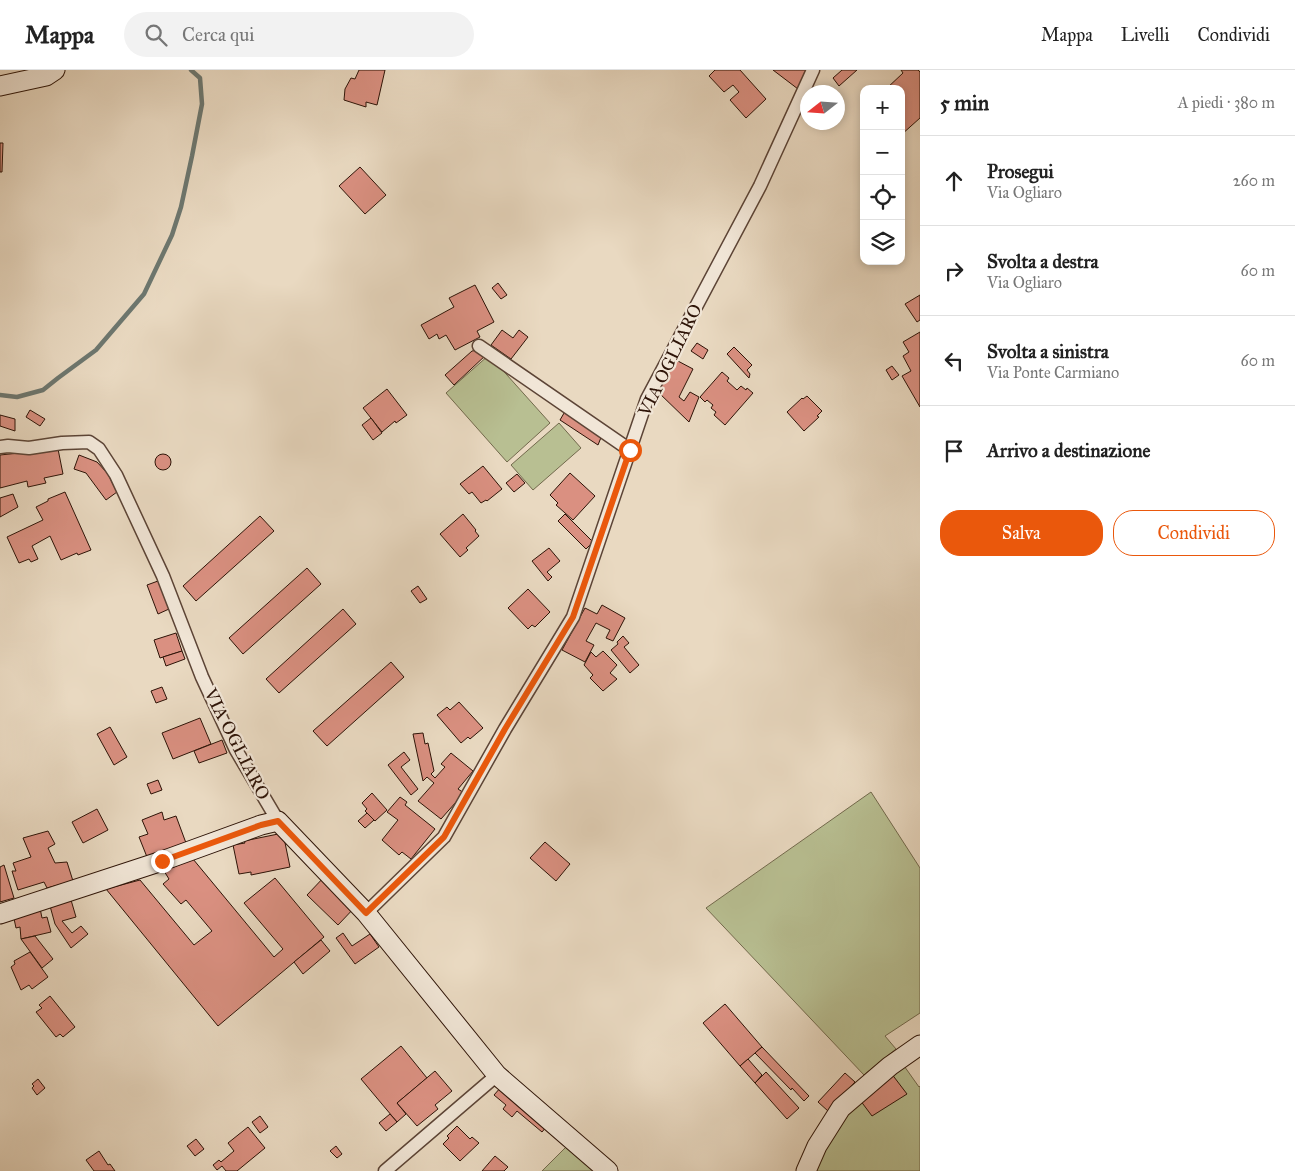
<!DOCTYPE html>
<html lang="it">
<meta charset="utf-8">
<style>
:root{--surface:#fff;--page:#f2f2f2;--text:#222;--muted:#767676;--line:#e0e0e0;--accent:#ea580c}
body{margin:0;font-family:"IM FELL Great Primer",serif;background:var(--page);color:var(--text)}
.controls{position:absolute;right:15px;top:15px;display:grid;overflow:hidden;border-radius:10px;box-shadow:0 2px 8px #0003}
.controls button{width:45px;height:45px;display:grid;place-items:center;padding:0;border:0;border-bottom:1px solid var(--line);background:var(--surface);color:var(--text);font:25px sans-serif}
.compass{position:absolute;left:800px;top:15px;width:45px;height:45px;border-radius:50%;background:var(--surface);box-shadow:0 2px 8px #0003;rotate:253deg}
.stop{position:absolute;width:15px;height:15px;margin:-11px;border:4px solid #ea580c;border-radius:50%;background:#fff}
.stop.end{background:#ea580c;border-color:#fff;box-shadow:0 1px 5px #0008}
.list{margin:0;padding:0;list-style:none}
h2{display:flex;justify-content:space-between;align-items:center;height:65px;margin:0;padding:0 20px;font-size:21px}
h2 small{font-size:16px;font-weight:400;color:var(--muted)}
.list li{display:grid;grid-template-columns:32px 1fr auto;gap:15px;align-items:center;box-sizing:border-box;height:90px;padding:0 20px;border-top:1px solid var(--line)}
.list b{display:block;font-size:19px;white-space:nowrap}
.list p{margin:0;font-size:16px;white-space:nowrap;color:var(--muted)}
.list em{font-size:16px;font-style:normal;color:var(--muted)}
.actions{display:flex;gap:10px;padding:15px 20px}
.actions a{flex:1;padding:11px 0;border:1px solid var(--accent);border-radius:20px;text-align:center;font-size:18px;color:var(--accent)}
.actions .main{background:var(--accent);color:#fff}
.icon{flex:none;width:28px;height:28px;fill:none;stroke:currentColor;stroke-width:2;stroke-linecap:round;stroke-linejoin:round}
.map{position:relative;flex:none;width:920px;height:1101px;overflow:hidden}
header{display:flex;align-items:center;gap:30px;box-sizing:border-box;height:70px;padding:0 25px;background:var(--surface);border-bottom:1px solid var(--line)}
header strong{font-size:24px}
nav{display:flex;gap:28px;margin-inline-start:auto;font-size:18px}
.search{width:350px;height:45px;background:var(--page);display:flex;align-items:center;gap:12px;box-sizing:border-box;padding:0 18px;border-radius:28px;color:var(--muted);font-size:19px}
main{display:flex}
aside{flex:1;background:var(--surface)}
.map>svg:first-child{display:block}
.green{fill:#b8bf92;stroke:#72694c}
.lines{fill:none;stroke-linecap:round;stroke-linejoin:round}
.stream{stroke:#6d776f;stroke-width:4.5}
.building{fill:#da9081;stroke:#2d1307}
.street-casing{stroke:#5c4436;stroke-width:15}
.secondary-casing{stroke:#2d1307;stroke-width:21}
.street{stroke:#f1e6d7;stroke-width:12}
.secondary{stroke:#f1e6d7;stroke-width:19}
.route{stroke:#ea580c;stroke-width:6}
.labels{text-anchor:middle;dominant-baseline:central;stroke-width:4.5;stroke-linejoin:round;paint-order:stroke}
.street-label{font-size:18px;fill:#2d1307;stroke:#f1e6d7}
</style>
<header>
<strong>Mappa</strong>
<div class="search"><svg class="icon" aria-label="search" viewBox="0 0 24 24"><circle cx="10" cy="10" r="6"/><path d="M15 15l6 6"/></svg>Cerca qui</div>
<nav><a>Mappa</a><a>Livelli</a><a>Condividi</a></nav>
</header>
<main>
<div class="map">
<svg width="920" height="1101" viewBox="0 0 920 1101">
<rect width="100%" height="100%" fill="#e9d9c1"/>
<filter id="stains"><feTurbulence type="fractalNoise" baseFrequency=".004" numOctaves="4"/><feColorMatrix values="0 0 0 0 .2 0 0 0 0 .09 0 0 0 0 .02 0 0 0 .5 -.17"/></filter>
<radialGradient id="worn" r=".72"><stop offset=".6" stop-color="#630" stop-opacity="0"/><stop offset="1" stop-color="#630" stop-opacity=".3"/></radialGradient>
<g class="green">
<path d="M489 285 550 353 507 392 446 323Z"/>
<path d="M559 353 581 378 533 420 511 395Z"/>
<path d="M871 722 920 798V943L885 966 896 979 864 1005 706 838Z"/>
<path d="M902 993 919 1017 920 1016V1101H814L832 1051Z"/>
<path d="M571 1072 597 1101H542Z"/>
</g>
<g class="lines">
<path class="stream" d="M0 325 17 327 43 320 58 308 96 280 144 224 172 165 181 137 192 86 202 34 200 8 191 0"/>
</g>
<g class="building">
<path d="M359 0H385L377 35 366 32V37L344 30 345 19 351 8 355 9Z"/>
<path d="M715 0H740L766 29 746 48 730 30 739 22 733 15 724 22 709 6Z"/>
<path d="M773 0H807L798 19Z"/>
<path d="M842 0H857L839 16 833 8Z"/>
<path d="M901 0H918L920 2V48L901 65V19H886L903 3Z"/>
<path d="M0 73H3L2 102H0Z"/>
<path d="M360 97 386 125 365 144 339 116Z"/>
<path d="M498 213 507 225 501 229 492 218Z"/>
<path d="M475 215 494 252 477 261 480 267 455 280 446 265 439 269 437 264 429 269 421 255 454 237 449 228Z"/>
<path d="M920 225V250L917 252 905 234Z"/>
<path d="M502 260 513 268 519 260 528 267 511 289 491 275Z"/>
<path d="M920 262V337L902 306 911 301 903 286 909 282 903 272Z"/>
<path d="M697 273 708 280 703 289 691 281Z"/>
<path d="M734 277 752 295 747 300 750 304 749 308 727 284Z"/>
<path d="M479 280 487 284 454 315 445 305 472 281Z"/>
<path d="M676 290 693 299 679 327 684 331 690 322 699 327 689 352 657 321Z"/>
<path d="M892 296 899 305 892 310 886 300Z"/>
<path d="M722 302 729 308 727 311 737 320 741 316 746 320 747 318 753 323 725 355 714 345 716 342 711 338 713 335 707 330 705 332 700 327Z"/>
<path d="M387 319 407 345 396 353 395 351 382 362 363 338Z"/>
<path d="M807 326 822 341 817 346 819 347 804 361 787 342 802 328 803 329Z"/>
<path d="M567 338 604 360 598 375 560 350Z"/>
<path d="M30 340 45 349 40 356 26 347Z"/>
<path d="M0 345 15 349V361L0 356Z"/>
<path d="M371 348 382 363 373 370 362 355Z"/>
<path d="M58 379 63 404 44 408 46 413 28 417 27 411 0 418V385Z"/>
<circle cx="163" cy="392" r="8"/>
<path d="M79 385 97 392 108 404 117 422 106 430 86 403 74 399Z"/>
<path d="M483 396 502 419 487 431 486 430 481 433 472 422 469 424 460 414Z"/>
<path d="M570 403 595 426 573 450 556 435 558 433 550 425Z"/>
<path d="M517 404 525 413 514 422 506 413Z"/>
<path d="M65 422 91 480 78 485 77 483 61 490 50 466 32 476 38 489 31 492 29 489 19 493 7 467 43 450 36 437 48 431V429Z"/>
<path d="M13 424 18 437 0 447V428Z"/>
<path d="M463 444 476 460 475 461 479 466 466 478 468 480 460 487 440 464Z"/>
<path d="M565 444 593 472 586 479 558 451Z"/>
<path d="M260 446 274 461 196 531 183 516Z"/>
<path d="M549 478 560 491 547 502 552 507 548 511 532 491Z"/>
<path d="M307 498 321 514 243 584 229 568Z"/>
<path d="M158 511 169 539 158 544 147 515Z"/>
<path d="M418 516 427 529 420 533 411 521Z"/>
<path d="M528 519 550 542 535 557 532 555 528 559 508 538Z"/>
<path d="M602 535 625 548 613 571 606 568 610 560 596 553 586 571 594 575 585 592 562 580 585 538 597 544Z"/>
<path d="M343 539 356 554 279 623 266 609Z"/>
<path d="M176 563 182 581 160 588 154 570Z"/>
<path d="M623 566 629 573 624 577 639 595 630 603 611 580 618 574 617 572Z"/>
<path d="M182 581 185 589 166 596 163 587Z"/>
<path d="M603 581 617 595 610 603 617 609 603 621 590 608 593 605 584 595 591 582 596 587Z"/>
<path d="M391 592 404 607 327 676 313 661Z"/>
<path d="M162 617 167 629 156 633 151 621Z"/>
<path d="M459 632 483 658 470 669 468 667 461 673 437 645 447 637 450 640Z"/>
<path d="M200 648 211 674 173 689 162 663Z"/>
<path d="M110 657 127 687 114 695 97 664Z"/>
<path d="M423 663 425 674 428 673 434 701 431 704 435 708 445 697 441 694 451 683 473 701 458 719 464 723 441 749 418 731 434 713 427 707 423 711 413 664Z"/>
<path d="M222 670 227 683 199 693 194 681Z"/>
<path d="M404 682 410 690 401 697 418 719 411 725 388 695Z"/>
<path d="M158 710 162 720 151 724 147 714Z"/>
<path d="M372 723 387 740 375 751 365 741 367 739 362 733Z"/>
<path d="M400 727 407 732 405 735 435 759 411 789 402 782 399 785 382 770 398 750 387 742Z"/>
<path d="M97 739 108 760 83 773 72 752Z"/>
<path d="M162 742 164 750 176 746 186 773 147 787 139 767 148 764 142 750Z"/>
<path d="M367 743 374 750 365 758 358 751Z"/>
<path d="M48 761 55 774 48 778 55 793 67 792 73 811 47 818 44 812 18 820 12 801H16L13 793 31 787 23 768Z"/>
<path d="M283 763 290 797 251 805V802L239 804 233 775 245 773 244 771Z"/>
<path d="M545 772 570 794 556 811 530 788Z"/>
<path d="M193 789 274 887 283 879 244 833 275 808 324 867 218 956 106 819 140 810 194 875 212 861 186 830 181 834 163 814 169 809 164 801Z"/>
<path d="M4 795 14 828 0 832V797Z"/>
<path d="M326 805 357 835 338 855 307 825Z"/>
<path d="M71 830 76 847 62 851 72 863 81 856 88 864 71 878 55 854 50 836Z"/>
<path d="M40 838 42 848 47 847 51 862 21 869 20 857 16 858 13 844Z"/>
<path d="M343 863 352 876 370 864 379 877 355 894 336 868Z"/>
<path d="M35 866 53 889 42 898 21 869Z"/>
<path d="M321 870 330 881 303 904 294 892Z"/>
<path d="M30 882 48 907 32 919 29 915 21 920 11 897 15 894 14 891Z"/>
<path d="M50 926 75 957 63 967 60 964 56 967 36 942 42 938 39 935Z"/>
<path d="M725 934 762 977 740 996 703 953Z"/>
<path d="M401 976 427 1008 397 1033 406 1044 397 1052 361 1009Z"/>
<path d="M762 977 809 1026 804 1031 792 1018 791 1020 755 983Z"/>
<path d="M748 989 762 1005 755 1013 740 996Z"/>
<path d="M435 1001 452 1021 435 1035 438 1039 417 1056 397 1033Z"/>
<path d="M766 1002 799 1038 787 1049 755 1013Z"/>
<path d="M845 1003 855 1012 828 1041 818 1032Z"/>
<path d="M891 1003 907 1024 872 1046 860 1030 875 1021 873 1016Z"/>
<path d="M38 1009 45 1018 37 1025 32 1018 34 1016 32 1014Z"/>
<path d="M501 1017 547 1056 542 1062 517 1041 512 1047 503 1039 506 1035 494 1025Z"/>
<path d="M390 1044 397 1052 386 1061 379 1053Z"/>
<path d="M260 1046 268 1057 260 1063 252 1052Z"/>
<path d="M457 1056 470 1069 472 1067 479 1073 460 1091 443 1074 449 1068 447 1066Z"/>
<path d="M248 1057 265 1078 237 1101H226L222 1096 217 1100 213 1095 219 1090 221 1092 234 1081 228 1073Z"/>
<path d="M196 1069 204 1079 195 1086 187 1076Z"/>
<path d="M336 1076 342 1084 337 1088 330 1081Z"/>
<path d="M99 1081 108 1095 110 1094 115 1101H94L86 1090Z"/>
<path d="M495 1086 508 1097 504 1101H482Z"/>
</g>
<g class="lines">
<g class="street-casing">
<g id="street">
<path d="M479 276 630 380"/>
<path d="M0 377 8 376 29 378 62 373 89 372 99 379 116 405 163 506 202 607 236 680 278 751"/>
<path d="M366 843 444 767 505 659 573 547 647 329 760 116 813 0"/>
<path d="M385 1101 497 1005"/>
</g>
</g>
<g class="secondary-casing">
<g id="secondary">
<path d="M0 16 46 6 55 0"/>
<path d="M0 844 162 791 261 755 278 751 366 843 497 1005 608 1101"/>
<path d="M806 1101 817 1076 841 1038 890 996 920 975"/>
</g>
</g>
<use href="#street" class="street"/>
<use href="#secondary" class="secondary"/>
</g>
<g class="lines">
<path class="route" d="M162 791 261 755 278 751 366 843 444 767 505 659 573 547 630 380"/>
</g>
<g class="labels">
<g class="street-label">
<text transform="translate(670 290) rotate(-64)">VIA OGLIARO</text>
<text transform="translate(237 674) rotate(63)">VIA OGLIARO</text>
</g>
</g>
<rect width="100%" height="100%" filter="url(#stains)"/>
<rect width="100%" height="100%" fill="url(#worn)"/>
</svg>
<div class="controls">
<button>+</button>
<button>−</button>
<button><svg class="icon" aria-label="locate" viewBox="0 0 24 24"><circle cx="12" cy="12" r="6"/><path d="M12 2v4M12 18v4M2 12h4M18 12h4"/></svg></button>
<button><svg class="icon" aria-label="layers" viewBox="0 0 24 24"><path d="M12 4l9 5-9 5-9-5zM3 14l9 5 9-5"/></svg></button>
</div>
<svg class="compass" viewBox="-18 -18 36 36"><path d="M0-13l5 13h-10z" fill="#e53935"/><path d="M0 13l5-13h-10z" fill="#767676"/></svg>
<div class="stop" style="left:630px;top:380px"></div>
<div class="stop end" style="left:162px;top:791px"></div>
</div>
<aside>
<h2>5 min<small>A piedi · 380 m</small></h2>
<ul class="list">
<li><svg class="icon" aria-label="ahead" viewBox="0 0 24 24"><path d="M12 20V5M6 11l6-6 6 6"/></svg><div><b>Prosegui</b><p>Via Ogliaro</p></div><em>260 m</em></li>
<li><svg class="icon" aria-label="right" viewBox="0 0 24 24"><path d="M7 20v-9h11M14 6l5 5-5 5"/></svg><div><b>Svolta a destra</b><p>Via Ogliaro</p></div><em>60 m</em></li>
<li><svg class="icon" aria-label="left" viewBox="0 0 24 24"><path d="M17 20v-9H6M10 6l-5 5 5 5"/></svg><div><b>Svolta a sinistra</b><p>Via Ponte Carmiano</p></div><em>60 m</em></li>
<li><svg class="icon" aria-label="arrive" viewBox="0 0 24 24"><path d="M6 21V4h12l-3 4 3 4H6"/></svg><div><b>Arrivo a destinazione</b></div></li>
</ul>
<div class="actions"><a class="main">Salva</a><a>Condividi</a></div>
</aside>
</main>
